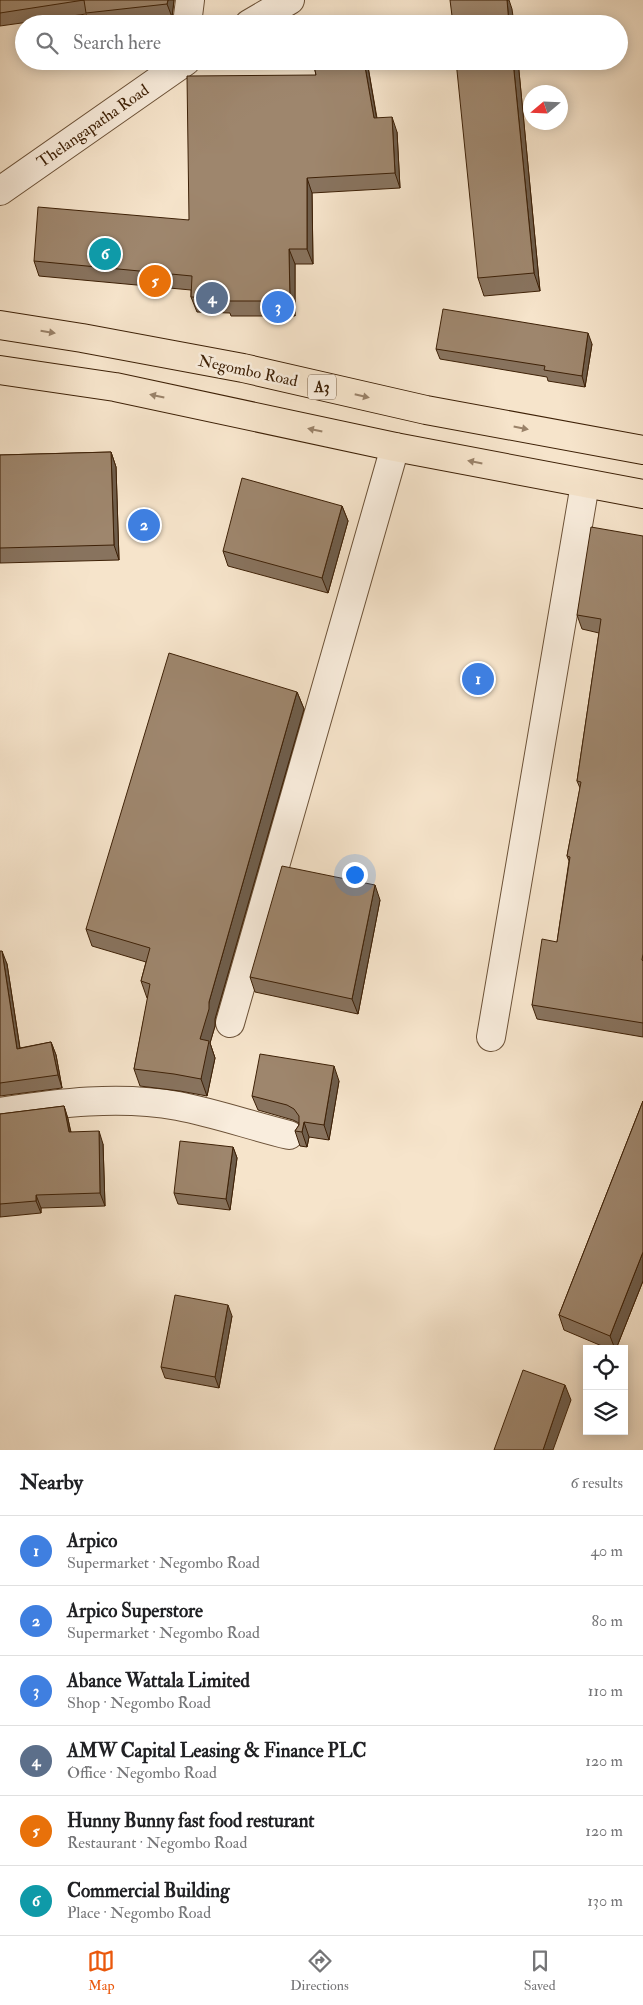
<!DOCTYPE html>
<meta charset="utf-8">
<style>
:root{--surface:#fff;--page:#f6f6f6;--text:#202124;--muted:#757577;--line:#e0e0e0;--accent:#ea580c}
body{margin:0;font-family:"IM FELL Double Pica",serif;background:var(--page);color:var(--text)}
.controls{position:absolute;right:15px;bottom:15px;display:grid;overflow:hidden;border-radius:0px;box-shadow:0 2px 12px #0003}
.controls button{width:45px;height:45px;display:grid;place-items:center;padding:0;border:0;border-bottom:1px solid var(--line);background:var(--surface);color:var(--text);font:25px sans-serif}
.compass{position:absolute;left:523px;top:85px;width:45px;height:45px;border-radius:50%;background:var(--surface);box-shadow:0 2px 12px #0003;rotate:251deg}
.you{position:absolute;left:354px;top:874px;width:18px;height:18px;margin:-12px;border:4px solid #fff;border-radius:50%;background:#1a73e8;box-shadow:0 0 0 8px #1a73e833}
.badge{display:grid;place-items:center;width:32px;height:32px;border-radius:50%;background:var(--accent);color:#fff;font-size:16px;font-weight:700}
.pin{position:absolute;translate:-50% -50%;border:2px solid #fff;box-shadow:0 1px 5px #0006}
.list{margin:0;padding:0;list-style:none}
h2{display:flex;justify-content:space-between;align-items:center;height:65px;margin:0;padding:0 20px;font-size:21px}
h2 small{font-size:16px;font-weight:400;color:var(--muted)}
.list li{display:grid;grid-template-columns:32px 1fr auto;gap:15px;align-items:center;box-sizing:border-box;height:70px;padding:0 20px;border-top:1px solid var(--line)}
.list b{display:block;font-size:19px;white-space:nowrap}
.list p{margin:0;font-size:16px;white-space:nowrap;color:var(--muted)}
.list em{font-size:16px;font-style:normal;color:var(--muted)}
.icon{flex:none;width:28px;height:28px;fill:none;stroke:currentColor;stroke-width:2;stroke-linecap:round;stroke-linejoin:round}
.map{position:relative;flex:none;width:643px;height:1450px;overflow:hidden}
.search{position:absolute;background:var(--surface);box-shadow:0 2px 12px #0003;left:15px;right:15px;top:15px;height:55px;display:flex;align-items:center;gap:12px;box-sizing:border-box;padding:0 18px;border-radius:28px;color:var(--muted);font-size:19px}
.sheet{height:485px;background:var(--surface)}
nav{display:flex;justify-content:space-around;align-items:center;box-sizing:border-box;height:70px;border-top:1px solid var(--line);background:var(--surface);font-size:14px;color:var(--muted)}
nav a{display:grid;justify-items:center;gap:2px}
nav .on{color:var(--accent)}
.map>svg:first-child{display:block}
.lines{fill:none;stroke-linecap:round;stroke-linejoin:round}
.minor-casing{stroke:#6c5238;stroke-width:30}
.highway-casing{stroke:#3e2107;stroke-width:30}
.minor{stroke:#f9eddd;stroke-width:28}
.highway{stroke:#f6e4cb;stroke-width:28}
.wall{fill:#88735e;stroke:#3e2107}
.shaded-wall{fill:#6f5e4c;stroke:#3e2107}
.building{fill:#9e866d;stroke:#3e2107}
.oneway{fill:#9a8269}
.labels{text-anchor:middle;dominant-baseline:central;stroke-width:5;stroke-linejoin:round;paint-order:stroke}
.shield{fill:#f9eddd;stroke:#765e47;stroke-width:1}
.shield-label{font-size:15px;font-weight:bold;fill:#3e2107}
.street-label{font-size:16px;fill:#3e2107;stroke:#f9eddd}
</style>
<div class="map">
<svg width="643" height="1450" viewBox="0 0 643 1450">
<rect width="100%" height="100%" fill="#f6e4cb"/>
<filter id="stains"><feTurbulence type="fractalNoise" baseFrequency=".004" numOctaves="4"/><feColorMatrix values="0 0 0 0 .2 0 0 0 0 .09 0 0 0 0 .02 0 0 0 .5 -.17"/></filter>
<radialGradient id="worn" r=".72"><stop offset=".6" stop-color="#630" stop-opacity="0"/><stop offset="1" stop-color="#630" stop-opacity=".3"/></radialGradient>
<g class="lines">
<g class="minor-casing">
<g id="minor">
<path d="M187 24 190 0"/>
<path d="M249 24 290 0"/>
<path d="M0 191 186 61"/>
<path d="M230 1023 395 447"/>
<path d="M491 1037 585 484"/>
<path d="M0 1112C58 1103 119 1095 178 1106 215 1113 252 1126 289 1135"/>
</g>
</g>
<g class="highway-casing">
<g id="highway">
<path d="M0 325 82 338 243 368 426 410 643 450"/>
<path d="M0 370 115 387 395 447 643 494"/>
</g>
</g>
<use href="#minor" class="minor"/>
<use href="#highway" class="highway"/>
</g>
<g class="wall">
<path d="M0 0H174L172 17 108 24H90L86 14 0 26Z"/>
<path d="M313 61H367L377 118 397 132 400 188 312 193 313 264H295V316H231L230 313 197 312 191 297V290L39 276 34 261 189 220 316 75Z"/>
<path d="M518 61 540 291 484 296 478 278Z"/>
<path d="M592 344 585 387 548 381 547 377 440 359 436 349Z"/>
<path d="M111 452 116 467 119 560 0 563V455Z"/>
<path d="M342 506 348 521 328 593 228 566 223 551Z"/>
<path d="M643 536V1037L537 1019 532 1005 557 942 569 861 567 856 580 788 577 781 599 633 582 629 577 615Z"/>
<path d="M297 692 304 709 215 1019V1026L210 1043 215 1058 207 1096 180 1091 140 1086 134 1069 148 998H147L141 981 146 962 92 946 86 929Z"/>
<path d="M380 900 358 1014 255 992 250 977Z"/>
<path d="M0 951 7 964 20 1048 51 1042 56 1055 62 1088 0 1096Z"/>
<path d="M339 1081 329 1140 309 1137 307 1147 300 1146 295 1131 299 1125V1123L293 1120 258 1110 252 1096Z"/>
<path d="M643 1101V1281L616 1349H609L564 1330 559 1315Z"/>
<path d="M64 1106 68 1119 71 1132 103 1144 105 1206 41 1208V1213L0 1217V1114Z"/>
<path d="M233 1147 237 1158 230 1210 178 1204 174 1193Z"/>
<path d="M232 1316 219 1388 165 1378 161 1367Z"/>
</g>
<g class="shaded-wall">
<path d="M168 0H174L172 17 167 4Z"/>
<path d="M507 0H509L512 9 514 24H509Z"/>
<path d="M364 61H367L379 133 374 118Z"/>
<path d="M513 61H518L540 291 534 273Z"/>
<path d="M392 117 397 132 400 188 395 173Z"/>
<path d="M307 178 312 193 313 264 307 249Z"/>
<path d="M289 249 295 264V316L290 301Z"/>
<path d="M588 333 592 344 585 387 582 376Z"/>
<path d="M111 452 116 467 119 560 114 545Z"/>
<path d="M342 506 348 521 328 593 322 578Z"/>
<path d="M297 692 304 709 215 1019V1026L210 1043 215 1058 207 1096 201 1079 200 1039 209 1002Z"/>
<path d="M375 885 380 900 358 1014 352 999Z"/>
<path d="M2 951 7 964 22 1062 17 1049Z"/>
<path d="M51 1042 56 1055 62 1088 58 1075Z"/>
<path d="M334 1066 339 1081 329 1140 324 1125Z"/>
<path d="M64 1106 68 1119 73 1145 69 1132Z"/>
<path d="M304 1122 309 1137 307 1147 302 1132Z"/>
<path d="M99 1131 103 1144 105 1206 100 1193Z"/>
<path d="M233 1147 237 1158 230 1210 226 1199Z"/>
<path d="M36 1195 41 1208V1213L36 1201Z"/>
<path d="M643 1252V1281L616 1349H615L610 1336Z"/>
<path d="M228 1305 232 1316 219 1388 215 1377Z"/>
<path d="M565 1385 571 1400 553 1450H543Z"/>
</g>
<g class="building">
<path d="M0 0H168L167 4 86 13 84 0 0 13Z"/>
<path d="M450 0H507L509 24H453Z"/>
<path d="M313 61H364L374 118 392 117 395 173 307 178V249H289L290 301H226V298L191 297 192 276 34 261 38 207 189 220 187 76 316 75Z"/>
<path d="M456 61H513L534 273 478 278Z"/>
<path d="M443 309 588 333 582 376 544 370 545 366 436 349Z"/>
<path d="M111 452 114 545 0 548V455Z"/>
<path d="M242 478 342 506 322 578 223 551Z"/>
<path d="M591 527 643 536V954L642 960 643 961V1023L532 1005 542 939 557 942 570 857 567 856 581 782 577 781 601 619 577 615Z"/>
<path d="M169 653 297 692 209 1002V1009L200 1039 209 1041 201 1079 174 1074 134 1069 150 984 141 981 150 948 86 929Z"/>
<path d="M282 866 375 885 352 999 250 977Z"/>
<path d="M0 951H2L17 1049 51 1042 58 1075 0 1083Z"/>
<path d="M260 1054 334 1066 324 1125 304 1122 302 1132 295 1131 299 1125V1116L294 1109 287 1105 252 1096Z"/>
<path d="M643 1101V1252L610 1336 559 1315Z"/>
<path d="M64 1106 69 1132 99 1131 100 1193 36 1195V1201L0 1204V1114Z"/>
<path d="M180 1141 233 1147 226 1199 174 1193Z"/>
<path d="M175 1295 228 1305 215 1377 161 1367Z"/>
<path d="M523 1370 565 1385 543 1450H494Z"/>
</g>
<defs><path id="oneway-solid" d="M-6-.8H1V-3.2L6.5 0L1 3.2V.8H-6Z" transform="scale(1.25)"/></defs>
<g class="oneway">
<use href="#oneway-solid" transform="translate(48 332) rotate(9)"/>
<use href="#oneway-solid" transform="translate(157 396) rotate(-168)"/>
<use href="#oneway-solid" transform="translate(362 396) rotate(13)"/>
<use href="#oneway-solid" transform="translate(521 428) rotate(11)"/>
<use href="#oneway-solid" transform="translate(315 430) rotate(-168)"/>
<use href="#oneway-solid" transform="translate(475 462) rotate(-169)"/>
</g>
<g class="labels">
<rect class="shield" x="308" y="374.5" width="28" height="25" rx="4"/>
<g class="shield-label">
<text x="322" y="387">A3</text>
</g>
<g class="street-label">
<text transform="translate(93 126) rotate(-35)">Thelangapatha Road</text>
<text transform="translate(248 371) rotate(12)">Negombo Road</text>
</g>
</g>
<rect width="100%" height="100%" filter="url(#stains)"/>
<rect width="100%" height="100%" fill="url(#worn)"/>
</svg>
<div class="controls">
<button><svg class="icon" aria-label="locate" viewBox="0 0 24 24"><circle cx="12" cy="12" r="6"/><path d="M12 2v4M12 18v4M2 12h4M18 12h4"/></svg></button>
<button><svg class="icon" aria-label="layers" viewBox="0 0 24 24"><path d="M12 4l9 5-9 5-9-5zM3 14l9 5 9-5"/></svg></button>
</div>
<svg class="compass" viewBox="-18 -18 36 36"><path d="M0-13l5 13h-10z" fill="#e53935"/><path d="M0 13l5-13h-10z" fill="#757577"/></svg>
<div class="you"></div>
<div class="pin badge" style="left:478px;top:679px;background:#3f7fe0">1</div>
<div class="pin badge" style="left:144px;top:525px;background:#3f7fe0">2</div>
<div class="pin badge" style="left:278px;top:307px;background:#3f7fe0">3</div>
<div class="pin badge" style="left:212px;top:298px;background:#5c6f8a">4</div>
<div class="pin badge" style="left:155px;top:281px;background:#e8710a">5</div>
<div class="pin badge" style="left:105px;top:254px;background:#0f9aa8">6</div>
<div class="search"><svg class="icon" aria-label="search" viewBox="0 0 24 24"><circle cx="10" cy="10" r="6"/><path d="M15 15l6 6"/></svg>Search here</div>
</div>
<section class="sheet">
<h2>Nearby<small>6 results</small></h2>
<ul class="list">
<li><span class="badge" style="background:#3f7fe0">1</span><div><b>Arpico</b><p>Supermarket · Negombo Road</p></div><em>40 m</em></li>
<li><span class="badge" style="background:#3f7fe0">2</span><div><b>Arpico Superstore</b><p>Supermarket · Negombo Road</p></div><em>80 m</em></li>
<li><span class="badge" style="background:#3f7fe0">3</span><div><b>Abance Wattala Limited</b><p>Shop · Negombo Road</p></div><em>110 m</em></li>
<li><span class="badge" style="background:#5c6f8a">4</span><div><b>AMW Capital Leasing &amp; Finance PLC</b><p>Office · Negombo Road</p></div><em>120 m</em></li>
<li><span class="badge" style="background:#e8710a">5</span><div><b>Hunny Bunny fast food resturant</b><p>Restaurant · Negombo Road</p></div><em>120 m</em></li>
<li><span class="badge" style="background:#0f9aa8">6</span><div><b>Commercial Building</b><p>Place · Negombo Road</p></div><em>130 m</em></li>
</ul>
</section>
<nav>
<a class="on"><svg class="icon" aria-label="map" viewBox="0 0 24 24"><path d="M3 6l6-2 6 2 6-2v14l-6 2-6-2-6 2zM9 4v14M15 6v14"/></svg>Map</a>
<a><svg class="icon" aria-label="directions" viewBox="0 0 24 24"><path d="M12 3l9 9-9 9-9-9zM9 14v-3h6M13 9l2 2-2 2"/></svg>Directions</a>
<a><svg class="icon" aria-label="saved" viewBox="0 0 24 24"><path d="M7 4h10v16l-5-4-5 4z"/></svg>Saved</a>
</nav>
